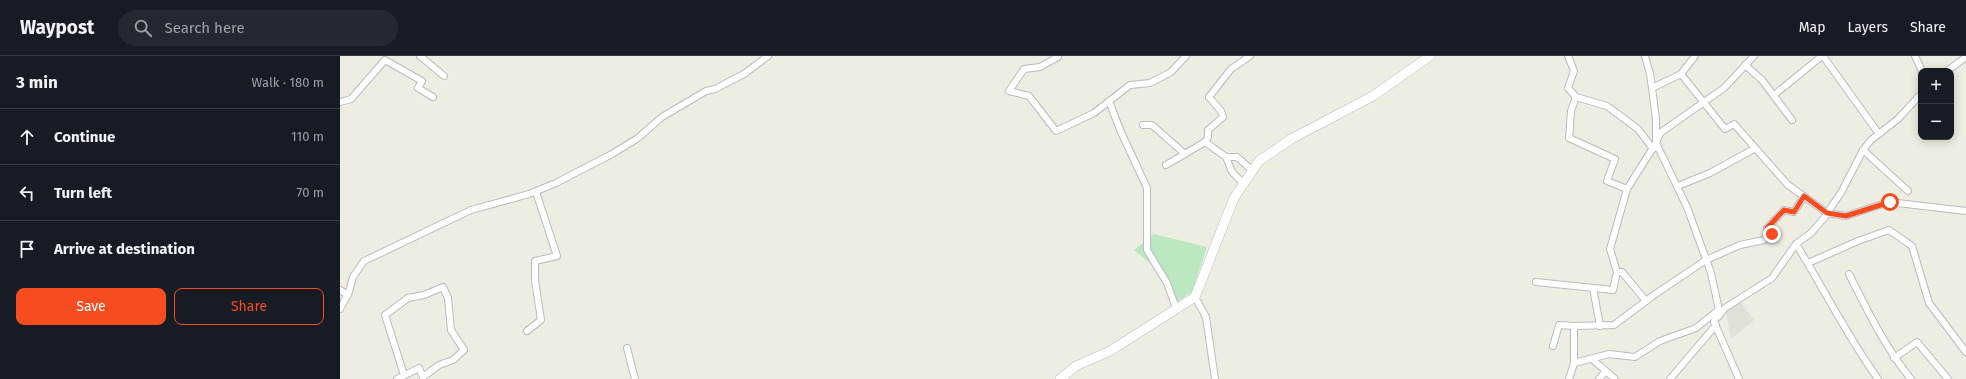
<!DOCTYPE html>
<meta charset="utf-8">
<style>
:root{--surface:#171b24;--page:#242831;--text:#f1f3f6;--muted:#9ea1a6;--line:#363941;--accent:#f64c1f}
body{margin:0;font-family:"Fira Sans",sans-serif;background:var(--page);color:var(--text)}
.controls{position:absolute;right:12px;top:12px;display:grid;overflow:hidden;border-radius:8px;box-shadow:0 2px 10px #0003}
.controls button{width:36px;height:36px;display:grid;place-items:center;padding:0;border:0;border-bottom:1px solid var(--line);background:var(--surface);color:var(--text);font:20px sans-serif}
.stop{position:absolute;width:12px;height:12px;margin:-9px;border:3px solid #f64c1f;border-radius:50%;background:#fff}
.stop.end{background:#f64c1f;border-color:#fff;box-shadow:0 1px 4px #0008}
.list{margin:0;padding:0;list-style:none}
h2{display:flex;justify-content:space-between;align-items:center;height:52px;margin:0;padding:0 16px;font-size:17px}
h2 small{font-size:13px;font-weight:400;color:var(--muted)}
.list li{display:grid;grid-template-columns:26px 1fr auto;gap:12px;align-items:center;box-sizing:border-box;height:56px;padding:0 16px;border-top:1px solid var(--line)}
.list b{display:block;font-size:15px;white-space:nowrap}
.list em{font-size:13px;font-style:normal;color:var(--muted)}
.actions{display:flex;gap:8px;padding:12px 16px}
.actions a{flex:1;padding:9px 0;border:1px solid var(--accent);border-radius:8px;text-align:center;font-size:14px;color:var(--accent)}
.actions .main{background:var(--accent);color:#fff}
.icon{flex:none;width:22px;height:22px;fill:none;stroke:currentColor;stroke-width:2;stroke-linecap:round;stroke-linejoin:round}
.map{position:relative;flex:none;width:1626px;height:323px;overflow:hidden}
header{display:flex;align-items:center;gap:24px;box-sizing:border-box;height:56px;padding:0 20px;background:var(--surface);border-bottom:1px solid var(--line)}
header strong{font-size:19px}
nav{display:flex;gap:22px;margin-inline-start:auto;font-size:14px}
.search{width:280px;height:36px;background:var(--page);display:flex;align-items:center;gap:10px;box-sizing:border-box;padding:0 14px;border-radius:22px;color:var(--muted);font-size:15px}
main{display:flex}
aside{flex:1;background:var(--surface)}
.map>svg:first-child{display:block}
.industrial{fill:#e1e0d9}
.green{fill:#bbe8c1}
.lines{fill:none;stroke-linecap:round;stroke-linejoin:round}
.street-casing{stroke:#b9bbc1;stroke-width:8}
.secondary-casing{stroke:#bcbec6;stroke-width:10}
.street{stroke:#fff;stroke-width:6}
.secondary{stroke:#fff;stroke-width:9}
.route{stroke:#f64c1f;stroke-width:5}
</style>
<header>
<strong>Waypost</strong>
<div class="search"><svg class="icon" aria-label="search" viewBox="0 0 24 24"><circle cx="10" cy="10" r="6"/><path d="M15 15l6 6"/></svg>Search here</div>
<nav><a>Map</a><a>Layers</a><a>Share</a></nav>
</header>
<main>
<aside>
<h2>3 min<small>Walk · 180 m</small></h2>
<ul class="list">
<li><svg class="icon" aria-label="ahead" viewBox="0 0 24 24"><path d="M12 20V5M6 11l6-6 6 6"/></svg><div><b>Continue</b></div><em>110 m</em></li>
<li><svg class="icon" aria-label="left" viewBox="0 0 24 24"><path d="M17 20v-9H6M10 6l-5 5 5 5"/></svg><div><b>Turn left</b></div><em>70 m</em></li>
<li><svg class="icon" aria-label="arrive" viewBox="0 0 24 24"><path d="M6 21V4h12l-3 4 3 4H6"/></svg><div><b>Arrive at destination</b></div></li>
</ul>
<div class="actions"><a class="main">Save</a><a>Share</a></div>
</aside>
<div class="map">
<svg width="1626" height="323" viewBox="0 0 1626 323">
<rect width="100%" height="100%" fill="#eeede1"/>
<path class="industrial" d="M1398 243 1414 264 1391 283 1385 251Z"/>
<path class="green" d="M814 178 867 191 852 236 830 250V224L794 194Z"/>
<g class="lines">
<g class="street-casing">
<g id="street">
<path d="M80 0 104 20"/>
<path d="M1228 0 1234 15 1228 32 1236 41 1231 55 1229 82 1275 103 1267 125 1287 133 1316 87 1320 77 1384 32 1414 0"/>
<path d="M1305 0 1310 18 1312 32 1316 63V87L1347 151 1371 217 1379 254 1374 266 1399 323"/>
<path d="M1483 0 1539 78"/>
<path d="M1575 0 1582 15"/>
<path d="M718 1 700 11 684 13 669 35 689 40 716 75 754 57 790 29 810 27 831 16 846 0"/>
<path d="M1405 9 1422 24 1452 64"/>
<path d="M1607 15 1626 1"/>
<path d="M1341 18 1385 73 1394 68 1448 129 1487 157 1506 160 1549 146 1626 155"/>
<path d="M1312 32 1341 18 1355 0"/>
<path d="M1434 39 1482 0"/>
<path d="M1236 41 1267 50 1298 73 1313 93"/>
<path d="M769 45 781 76 807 132V194L827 227 836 252"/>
<path d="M0 46 11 43 45 4 82 25 78 32 93 41"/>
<path d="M803 69H812L845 98"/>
<path d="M865 86 868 81V74L883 61 881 55 869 41 891 13 910 0"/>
<path d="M1523 94 1568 135"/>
<path d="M886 101 892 116 903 127"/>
<path d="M826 109 865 86 886 101H897L912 114"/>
<path d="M1338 130 1370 117 1414 93"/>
<path d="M1456 188C1484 233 1507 280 1538 323"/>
<path d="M1468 207 1518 185 1549 174 1572 190 1589 247 1626 296"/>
<path d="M1277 216H1282L1306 245"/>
<path d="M1509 218C1527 254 1545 291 1571 323"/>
<path d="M1196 226 1273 234 1277 216 1270 193 1287 133"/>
<path d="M1253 232 1260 270"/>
<path d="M0 234 8 239"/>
<path d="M855 241 866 261 875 323"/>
<path d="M0 253 9 236 13 221 24 205 131 154 189 138 216 127 272 98 298 82 322 61 366 35 375 33 404 18 428 0"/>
<path d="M1378 261 1385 252 1432 222 1456 188 1471 177 1484 162 1502 135 1523 94 1531 84 1558 63 1581 38"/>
<path d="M187 275 201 264 195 224V205L217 200 196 136"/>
<path d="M1213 290 1219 269 1234 270"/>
<path d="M287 292 295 323"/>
<path d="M1554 302 1577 286 1608 323"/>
<path d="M1252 303 1275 323"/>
<path d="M1234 307V270L1274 269 1314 239 1366 204 1400 189 1424 184 1432 177 1427 172 1444 154 1454 156 1464 140"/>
<path d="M57 323 79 312 83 321 99 309 113 304 124 294 111 274 108 242 103 231 84 239 68 242 45 259 64 319"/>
<path d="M1229 323 1234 307 1269 298 1295 301 1320 285 1356 272 1377 255"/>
<path d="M1259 323 1265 316"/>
<path d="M1330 323 1376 269"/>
</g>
</g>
<g class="secondary-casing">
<path id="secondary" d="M720 323 736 310 770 295 855 241 894 142 919 105 951 83 1033 40 1090 0"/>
</g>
<use href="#street" class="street"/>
<use href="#secondary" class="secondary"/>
</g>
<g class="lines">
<path class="route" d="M1432 178 1427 172 1444 154 1454 156 1464 140 1487 157 1506 160 1550 146"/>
</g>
</svg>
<div class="controls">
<button>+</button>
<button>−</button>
</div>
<div class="stop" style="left:1550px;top:146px"></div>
<div class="stop end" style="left:1432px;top:178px"></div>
</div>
</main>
